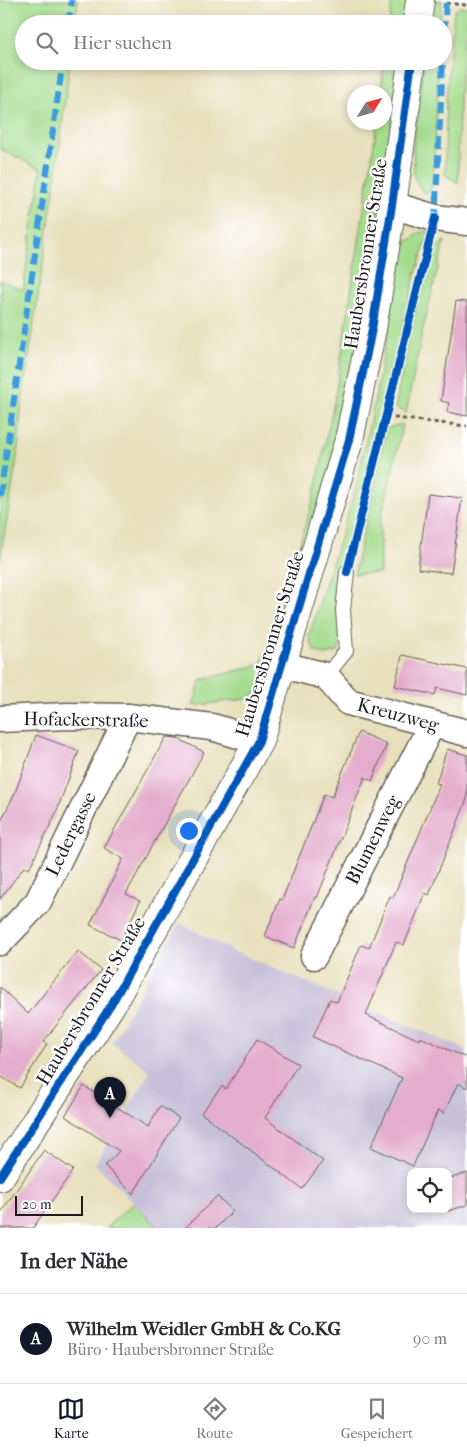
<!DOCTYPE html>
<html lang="de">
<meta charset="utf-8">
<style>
:root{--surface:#fff;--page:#f2f2f3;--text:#2b2b33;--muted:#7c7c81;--line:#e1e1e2;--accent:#111827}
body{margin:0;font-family:"IM FELL French Canon",serif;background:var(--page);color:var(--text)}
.controls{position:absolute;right:15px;bottom:15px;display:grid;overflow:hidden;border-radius:10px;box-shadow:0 2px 8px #0003}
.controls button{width:45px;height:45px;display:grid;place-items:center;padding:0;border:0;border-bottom:1px solid var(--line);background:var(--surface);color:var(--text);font:25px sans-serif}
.compass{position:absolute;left:347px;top:85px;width:45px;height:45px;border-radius:50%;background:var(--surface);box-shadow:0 2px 8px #0003;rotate:53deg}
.scale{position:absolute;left:15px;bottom:12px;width:68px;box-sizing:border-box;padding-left:5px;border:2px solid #1c1c1c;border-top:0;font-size:14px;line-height:18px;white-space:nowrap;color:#1c1c1c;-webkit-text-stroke:4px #fff;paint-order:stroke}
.you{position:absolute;left:188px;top:830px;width:18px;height:18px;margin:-12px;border:4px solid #fff;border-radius:50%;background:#1a73e8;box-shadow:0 0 0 8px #1a73e833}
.badge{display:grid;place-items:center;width:32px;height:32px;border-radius:50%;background:var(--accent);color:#fff;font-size:16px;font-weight:700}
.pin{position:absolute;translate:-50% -41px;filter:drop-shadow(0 1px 2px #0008)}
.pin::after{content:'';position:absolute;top:26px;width:18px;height:15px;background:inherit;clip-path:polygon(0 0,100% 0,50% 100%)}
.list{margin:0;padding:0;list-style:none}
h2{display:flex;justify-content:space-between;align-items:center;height:65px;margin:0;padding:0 20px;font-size:21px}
h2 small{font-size:16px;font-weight:400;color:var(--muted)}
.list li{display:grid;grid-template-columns:32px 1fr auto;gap:15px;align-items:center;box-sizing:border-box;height:90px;padding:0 20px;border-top:1px solid var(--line)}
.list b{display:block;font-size:19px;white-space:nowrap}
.list p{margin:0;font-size:16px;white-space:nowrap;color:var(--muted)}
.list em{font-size:16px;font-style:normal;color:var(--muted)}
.icon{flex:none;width:28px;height:28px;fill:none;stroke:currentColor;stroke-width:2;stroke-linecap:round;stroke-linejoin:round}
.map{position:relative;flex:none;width:467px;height:1228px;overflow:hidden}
.search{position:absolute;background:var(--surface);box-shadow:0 2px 8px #0003;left:15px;right:15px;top:15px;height:55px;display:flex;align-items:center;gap:12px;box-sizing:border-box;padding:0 18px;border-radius:28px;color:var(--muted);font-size:19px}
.sheet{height:155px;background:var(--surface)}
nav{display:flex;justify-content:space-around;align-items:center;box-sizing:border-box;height:70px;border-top:1px solid var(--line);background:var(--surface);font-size:14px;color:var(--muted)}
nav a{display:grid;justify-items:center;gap:2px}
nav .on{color:var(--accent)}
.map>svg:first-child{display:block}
.industrial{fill:#c7c0d9;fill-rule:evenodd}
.green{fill:#a4dc8d;stroke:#607c54}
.building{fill:#e4acce}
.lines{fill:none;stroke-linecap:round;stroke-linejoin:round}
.service-casing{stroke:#636154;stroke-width:16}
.minor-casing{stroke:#636154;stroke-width:29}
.tertiary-casing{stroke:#636154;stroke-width:30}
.path{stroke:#636154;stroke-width:3;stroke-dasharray:4 4;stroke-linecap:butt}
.service{stroke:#fff;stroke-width:14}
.minor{stroke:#fff;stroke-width:26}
.tertiary{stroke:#fff;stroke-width:28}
.quiet{stroke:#3c9bdf;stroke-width:6;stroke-dasharray:12 6;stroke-linecap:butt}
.cycleway-casing{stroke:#fff;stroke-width:11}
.cycleway{stroke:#0057b8;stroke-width:8}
.labels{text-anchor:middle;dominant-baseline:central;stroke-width:4.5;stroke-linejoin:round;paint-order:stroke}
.street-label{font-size:19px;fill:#1c1c1c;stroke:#fff}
</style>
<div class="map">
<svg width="467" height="1228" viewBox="0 0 467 1228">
<rect width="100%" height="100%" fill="#fff"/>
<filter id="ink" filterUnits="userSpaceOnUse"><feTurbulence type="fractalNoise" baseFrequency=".02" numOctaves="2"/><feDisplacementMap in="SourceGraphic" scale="10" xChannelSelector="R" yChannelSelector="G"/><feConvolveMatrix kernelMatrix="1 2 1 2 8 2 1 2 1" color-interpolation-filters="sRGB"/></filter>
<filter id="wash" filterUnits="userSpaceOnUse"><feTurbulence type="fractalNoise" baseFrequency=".0096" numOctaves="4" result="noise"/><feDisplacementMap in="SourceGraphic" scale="20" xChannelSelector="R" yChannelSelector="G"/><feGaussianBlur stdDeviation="1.12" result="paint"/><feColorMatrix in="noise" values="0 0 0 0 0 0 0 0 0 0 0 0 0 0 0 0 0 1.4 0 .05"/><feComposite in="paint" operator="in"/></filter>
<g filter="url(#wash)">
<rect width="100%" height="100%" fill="#e8e0bc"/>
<path class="industrial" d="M179 923 233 951 467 1050V1228H159L95 1164 150 1071 112 1043ZM411 1172H448V1209H411Z"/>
<g class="green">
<path d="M0 0H78L75 24H24V61H70L56 176 21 410 18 452 0 561V280L23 290 41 169 0 149Z"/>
<path d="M392 0H409L406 24H389Z"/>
<path d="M432 0H442L440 24H429Z"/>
<path d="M460 7H467V23L459 97 458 183 445 175 446 97 454 11Z"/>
<path d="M384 61H401L347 416 261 690 246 699 193 706 201 680 262 664 314 497 335 397 377 123 384 122V92H381Z"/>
<path d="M424 61H439L433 177 431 189 424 194 414 177 413 148Z"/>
<path d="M430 230 415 276 370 469 342 577 341 642 338 652 325 655 314 651 309 636 355 491 377 390 398 269 405 244 419 233Z"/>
<path d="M445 240 423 328 406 413 395 407 410 331 429 255Z"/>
<path d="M403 424 380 524V573L354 574 387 428Z"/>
<path d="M133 1203 159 1228H106Z"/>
</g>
<g id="blocks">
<g class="building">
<path d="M456 301 467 302V416L447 412 449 403 441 401Z"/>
<path d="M428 494 462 498 451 573 418 569Z"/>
<path d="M402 655 467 669V695L437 688 435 695 395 686Z"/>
<path d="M359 732 387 744 372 781 365 777 317 898 315 897 294 948 265 936 280 899 282 900 324 794 332 797Z"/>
<path d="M36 735 79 751 56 813 29 869 24 867 0 899V823L15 793Z"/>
<path d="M166 737 177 738 204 752 126 894 140 901 121 940 90 925 123 859 104 848Z"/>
<path d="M447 749 467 755V799L429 895 425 893 404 945 396 942 366 1015 419 1040 420 1037 467 1058V1088L458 1083 444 1113 438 1110 413 1166 371 1147 402 1078 313 1037 330 999 337 1002 361 945 369 948 390 896 393 898 440 784 436 783Z"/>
<path d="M78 951 101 970 43 1042 47 1044 20 1088 0 1076V987L28 1014Z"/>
<path d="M257 1039 298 1064 265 1118 323 1161 302 1189 201 1113 222 1086 226 1089Z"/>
<path d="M84 1086 148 1127 160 1106 179 1118 133 1194 105 1166 119 1151 65 1116Z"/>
<path d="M44 1150 73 1170 33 1228H0V1214Z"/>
<path d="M467 1173V1205L448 1211V1179Z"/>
<path d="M217 1196 233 1211 216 1228H185Z"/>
</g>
</g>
</g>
<g filter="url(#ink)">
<use href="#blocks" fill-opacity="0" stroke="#636154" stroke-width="1"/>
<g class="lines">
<g class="service-casing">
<path id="service" d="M326 676 346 651 343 610 347 572"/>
</g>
<g class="minor-casing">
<g id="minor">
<path d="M392 205 435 218 467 222"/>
<path d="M283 665 326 676 348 702 467 733"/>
<path d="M0 719 68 716 128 717 212 727 259 741"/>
<path d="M0 942 38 902 128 717"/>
<path d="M314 956 432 724"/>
</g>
</g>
<g class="tertiary-casing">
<g id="tertiary">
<path d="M417 24 420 0"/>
<path d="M0 1177 111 1005 259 741 349 440 372 329 392 205 412 61"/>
</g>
</g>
<g class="path">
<path d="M446 3 467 5"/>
<path d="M386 417 467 426"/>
</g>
<use href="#service" class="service"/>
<use href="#minor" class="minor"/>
<use href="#tertiary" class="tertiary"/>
<g class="quiet">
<path d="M68 24 72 0"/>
<path d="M443 51 446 0"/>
<path d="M435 221 443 61"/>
<path d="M0 496 63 61"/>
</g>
<g class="cycleway-casing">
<g id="cycleway">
<path d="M347 572 435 218"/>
<path d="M0 1177 111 1005 259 741 349 440 372 329 392 205 412 61"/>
</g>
</g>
<use href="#cycleway" class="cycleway"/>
</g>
</g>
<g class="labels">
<g class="street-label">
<text transform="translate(366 254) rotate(-81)">Haubersbronner Straße</text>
<text transform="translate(270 644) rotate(-73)">Haubersbronner Straße</text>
<text transform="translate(398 715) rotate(15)">Kreuzweg</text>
<text transform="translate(86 720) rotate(1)">Hofackerstraße</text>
<text transform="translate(71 834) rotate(-64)">Ledergasse</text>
<text transform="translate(373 840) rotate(-63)">Blumenweg</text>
<text transform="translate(91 1001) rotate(-59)">Haubersbronner Straße</text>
</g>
</g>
</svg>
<div class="controls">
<button><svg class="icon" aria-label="locate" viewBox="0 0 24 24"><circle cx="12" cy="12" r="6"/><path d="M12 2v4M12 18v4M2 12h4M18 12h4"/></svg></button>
</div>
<svg class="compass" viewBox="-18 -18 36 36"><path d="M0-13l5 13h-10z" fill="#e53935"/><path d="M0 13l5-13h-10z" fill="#7c7c81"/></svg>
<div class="scale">20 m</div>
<div class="you"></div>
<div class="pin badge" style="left:110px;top:1118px">A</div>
<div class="search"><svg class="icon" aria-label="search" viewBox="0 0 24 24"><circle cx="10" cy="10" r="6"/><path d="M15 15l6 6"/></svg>Hier suchen</div>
</div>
<section class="sheet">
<h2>In der Nähe<small></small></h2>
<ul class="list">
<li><span class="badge">A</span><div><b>Wilhelm Weidler GmbH &amp; Co.KG</b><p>Büro · Haubersbronner Straße</p></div><em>90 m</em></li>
</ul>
</section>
<nav>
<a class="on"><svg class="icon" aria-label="map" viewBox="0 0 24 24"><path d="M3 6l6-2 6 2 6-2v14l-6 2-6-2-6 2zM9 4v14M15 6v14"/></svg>Karte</a>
<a><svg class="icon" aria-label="directions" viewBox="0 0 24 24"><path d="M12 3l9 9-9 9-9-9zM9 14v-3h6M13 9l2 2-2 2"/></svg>Route</a>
<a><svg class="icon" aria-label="saved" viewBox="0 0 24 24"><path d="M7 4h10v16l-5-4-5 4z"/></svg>Gespeichert</a>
</nav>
